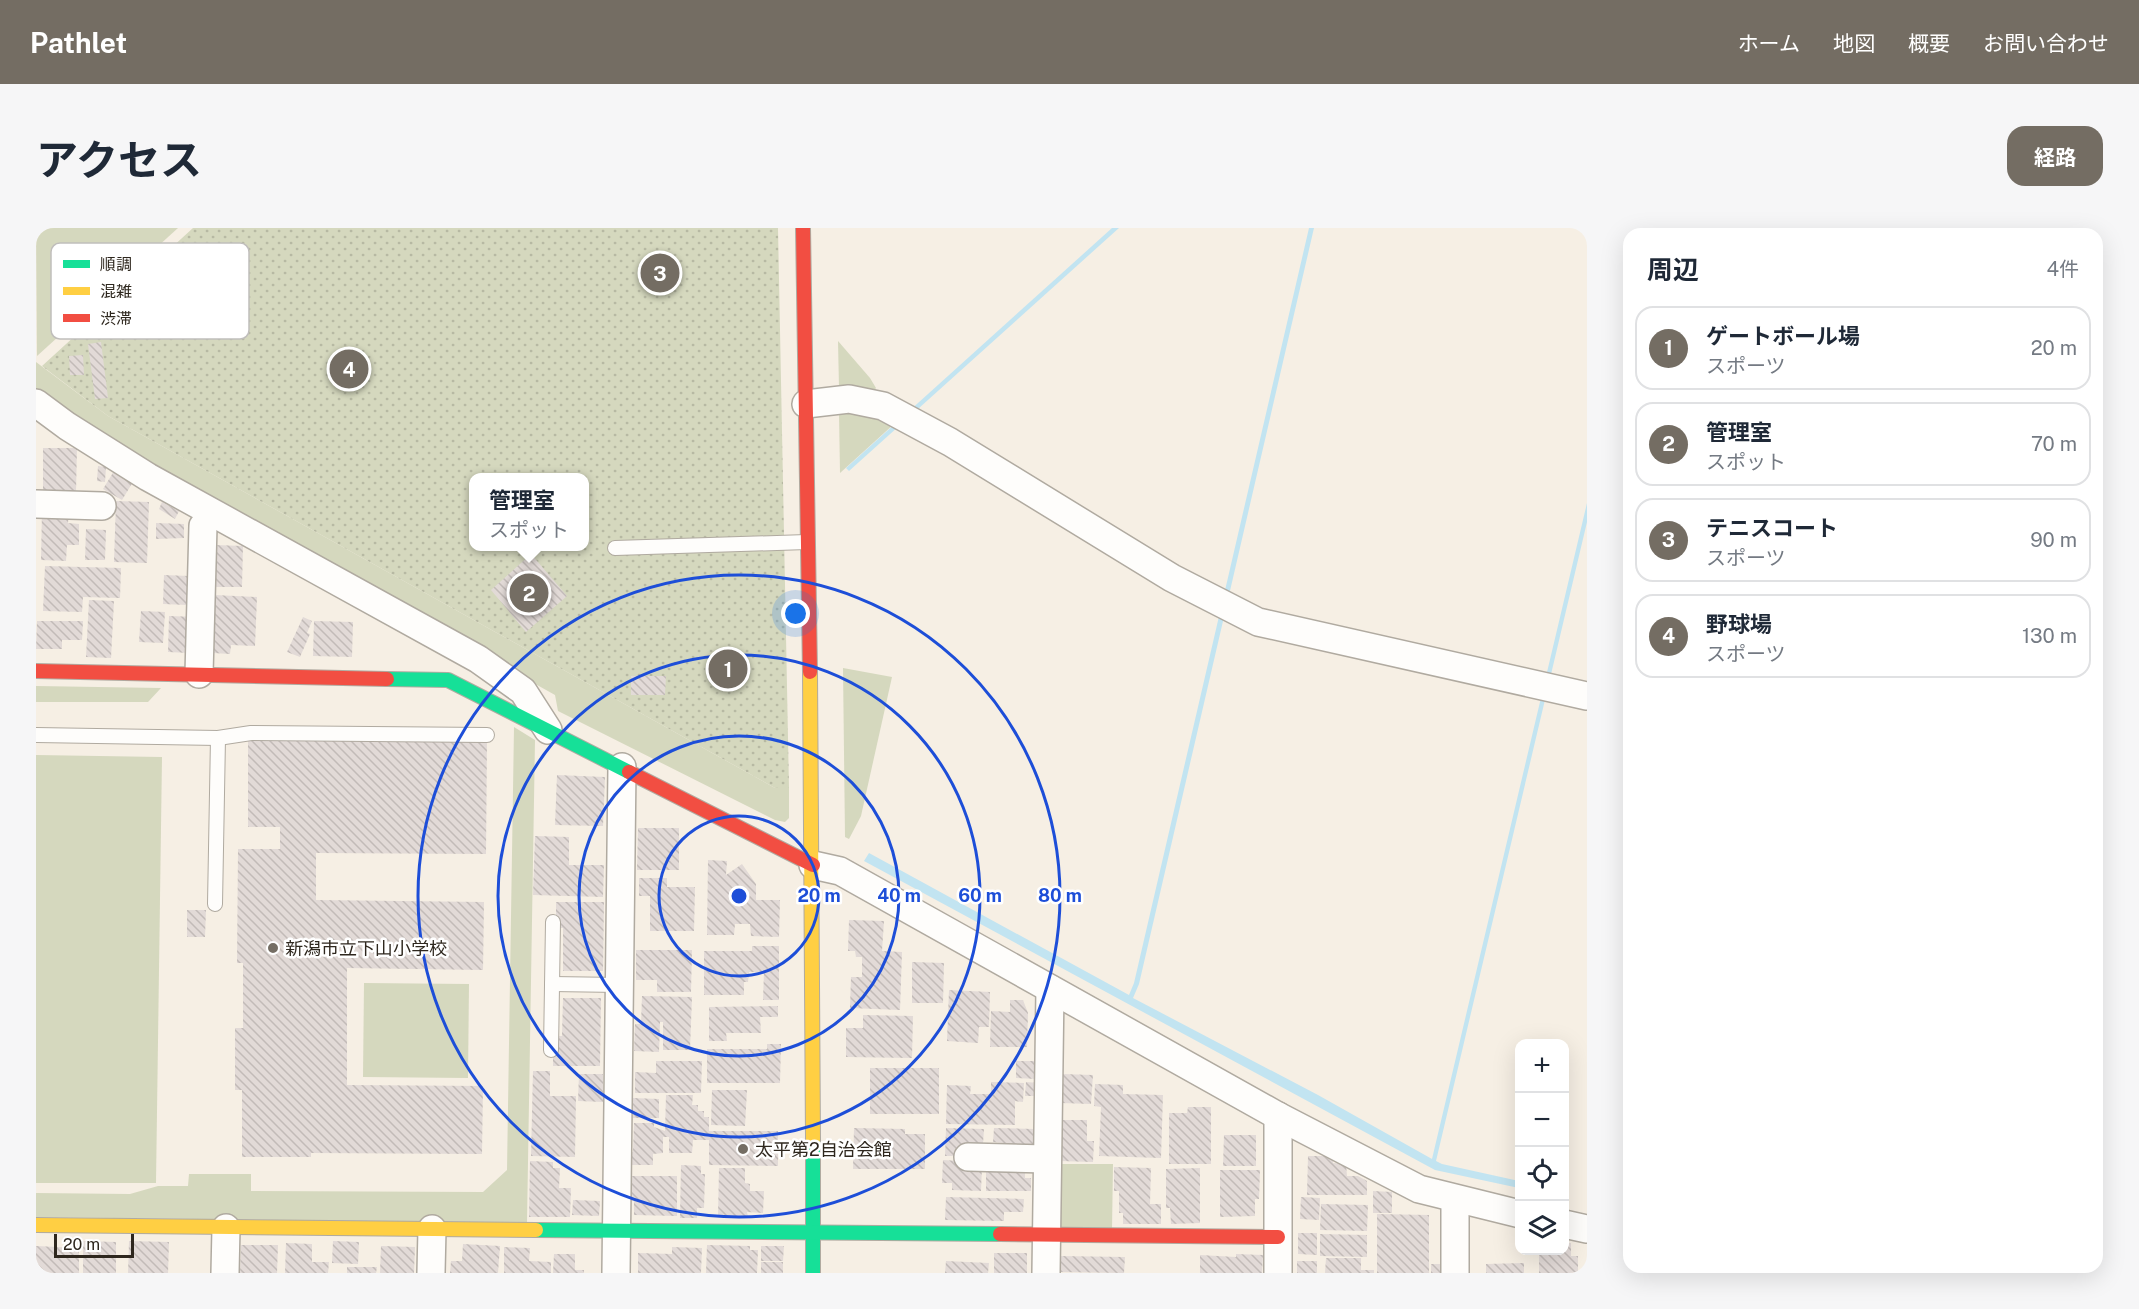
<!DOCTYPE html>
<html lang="ja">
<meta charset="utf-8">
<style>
:root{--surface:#fff;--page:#f6f6f7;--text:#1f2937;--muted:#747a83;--line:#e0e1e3;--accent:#746d63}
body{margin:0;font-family:"Public Sans","Noto Sans JP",sans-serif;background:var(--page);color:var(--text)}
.controls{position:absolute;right:18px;bottom:18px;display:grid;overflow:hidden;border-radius:12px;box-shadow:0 6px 24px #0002}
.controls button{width:54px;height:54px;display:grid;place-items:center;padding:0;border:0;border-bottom:2px solid var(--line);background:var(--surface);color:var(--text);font:30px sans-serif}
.scale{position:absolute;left:18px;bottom:15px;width:80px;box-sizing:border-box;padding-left:6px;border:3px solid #2e271e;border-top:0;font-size:16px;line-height:21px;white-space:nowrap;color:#2e271e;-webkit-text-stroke:4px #fff;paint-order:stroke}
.you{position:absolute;left:760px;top:386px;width:21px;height:21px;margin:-15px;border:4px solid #fff;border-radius:50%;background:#1a73e8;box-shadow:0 0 0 9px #1a73e833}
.badge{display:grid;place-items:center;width:39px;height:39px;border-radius:50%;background:var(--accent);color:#fff;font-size:20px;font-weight:700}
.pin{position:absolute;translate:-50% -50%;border:3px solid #fff;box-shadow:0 2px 6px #0006}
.popup{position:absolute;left:433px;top:245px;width:120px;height:78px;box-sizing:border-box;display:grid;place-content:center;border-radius:12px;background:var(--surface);filter:drop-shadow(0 2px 4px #0005);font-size:20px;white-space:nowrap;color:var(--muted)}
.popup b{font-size:22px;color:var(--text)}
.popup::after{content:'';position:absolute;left:50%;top:100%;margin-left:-12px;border:12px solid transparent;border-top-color:var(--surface)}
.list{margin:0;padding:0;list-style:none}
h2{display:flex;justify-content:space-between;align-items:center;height:78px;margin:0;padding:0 24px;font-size:26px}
h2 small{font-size:20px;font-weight:400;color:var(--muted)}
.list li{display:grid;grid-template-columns:39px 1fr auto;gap:18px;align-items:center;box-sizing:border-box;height:84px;margin:0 12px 12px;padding:0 12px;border:2px solid var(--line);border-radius:18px}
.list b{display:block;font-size:22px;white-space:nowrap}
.list p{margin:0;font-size:20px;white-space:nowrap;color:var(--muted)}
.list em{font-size:20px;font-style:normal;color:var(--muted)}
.icon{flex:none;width:33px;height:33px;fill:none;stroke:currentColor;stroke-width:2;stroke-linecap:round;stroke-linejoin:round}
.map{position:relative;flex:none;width:1551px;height:1045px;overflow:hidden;border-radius:18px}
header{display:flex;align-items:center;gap:36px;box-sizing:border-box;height:84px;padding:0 30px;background:var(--accent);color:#fff}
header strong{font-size:28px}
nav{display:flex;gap:33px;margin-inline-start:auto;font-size:21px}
.intro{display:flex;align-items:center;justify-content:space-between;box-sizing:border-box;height:144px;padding:0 36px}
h1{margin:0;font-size:42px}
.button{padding:15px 27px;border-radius:18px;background:var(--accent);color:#fff;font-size:21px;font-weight:700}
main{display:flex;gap:36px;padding:0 36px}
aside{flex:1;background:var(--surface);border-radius:18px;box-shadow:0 6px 24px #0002}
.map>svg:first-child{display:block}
.green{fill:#d5d8be}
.park{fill:url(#park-dots);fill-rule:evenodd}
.water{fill:#c2e4f1}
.building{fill:url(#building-back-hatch)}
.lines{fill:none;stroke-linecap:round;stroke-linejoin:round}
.lane-casing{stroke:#b0aaa0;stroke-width:16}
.street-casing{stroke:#b0aaa0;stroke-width:30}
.fast-casing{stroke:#b0aaa0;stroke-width:16}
.slow-casing{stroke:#b0aaa0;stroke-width:16}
.jam-casing{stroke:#b0aaa0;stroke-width:16}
.lane{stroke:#fefdfb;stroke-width:14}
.street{stroke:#fefdfb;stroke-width:27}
.fast{stroke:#16e098;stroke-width:14}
.slow{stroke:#ffcf43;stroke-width:14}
.jam{stroke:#f24e42;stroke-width:14}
.ring{fill:none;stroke:#1d4ed8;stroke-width:3}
.poi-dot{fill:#746d63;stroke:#fff;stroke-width:2}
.labels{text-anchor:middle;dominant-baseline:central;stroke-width:5;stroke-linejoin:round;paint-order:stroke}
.poi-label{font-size:18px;fill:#2e271e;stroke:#fff;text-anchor:start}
.key{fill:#fff;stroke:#c0bebc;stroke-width:1.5}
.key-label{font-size:16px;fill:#2e271e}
.centre{fill:#1d4ed8;stroke:#fff;stroke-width:3}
.ring-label{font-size:18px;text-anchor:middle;font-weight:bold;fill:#1d4ed8;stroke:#fff;stroke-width:5;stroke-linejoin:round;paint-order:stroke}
</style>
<header>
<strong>Pathlet</strong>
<nav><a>ホーム</a><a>地図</a><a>概要</a><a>お問い合わせ</a></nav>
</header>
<div class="intro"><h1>アクセス</h1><a class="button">経路</a></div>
<main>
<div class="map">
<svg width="1551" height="1045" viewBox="0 0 1551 1045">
<defs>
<pattern id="park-dots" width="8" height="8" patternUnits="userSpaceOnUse" patternTransform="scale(1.5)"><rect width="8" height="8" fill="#d5d8be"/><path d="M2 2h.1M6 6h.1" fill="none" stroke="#b7b9a3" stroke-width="1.8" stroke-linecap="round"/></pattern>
<pattern id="building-back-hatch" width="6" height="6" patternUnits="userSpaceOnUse" patternTransform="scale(1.5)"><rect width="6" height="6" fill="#e2dad7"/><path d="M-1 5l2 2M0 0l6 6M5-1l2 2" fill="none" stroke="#c2bbb8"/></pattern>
</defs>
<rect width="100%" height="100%" fill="#f6efe4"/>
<g class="green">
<path d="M0 0H142L1 128Z"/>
<path d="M802 113 834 150 840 160 838 163 803 160Z"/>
<path d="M0 134 72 188 739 560H753V590L749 594 739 592 522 483 519 467 128 248 0 166Z"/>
<path d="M817 184 833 187 858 196 804 245 803 185Z"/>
<path d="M807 440 856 449 825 588 813 611 809 609Z"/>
<path d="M0 458 125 460 112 474H0Z"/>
<path d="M478 499 499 512 491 995 0 989V965L94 966 122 958H152L153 946H215V963L447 964 471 942Z"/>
<path d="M0 527 126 529 120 955H0Z"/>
<path d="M328 755 433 756 432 850 327 849Z"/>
<path d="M1021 936H1077L1076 1002H1020Z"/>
</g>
<path class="park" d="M157 0H742L753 560H739L72 188 6 138ZM438 250H548V318H438Z"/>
<g class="water">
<path d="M1076 0H1083L813 243 810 240Z"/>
<path d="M1273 0H1278L1103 756 1097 770 1282 867 1396 931 1551 275V294L1400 933 1406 936 1483 953V960L1399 942 828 633 833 625 1093 767 1098 755Z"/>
</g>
<g class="building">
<path d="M65 114 72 170 59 171 52 116Z"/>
<path d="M47 127 48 147H34L33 128Z"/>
<path d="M7 220H41L40 264H7Z"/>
<path d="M62 238 70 239 69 254 61 253Z"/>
<path d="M78 243 97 254 86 272 67 261Z"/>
<path d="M80 273 113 274 111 335 78 334Z"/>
<path d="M126 274 143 283 139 291 123 281Z"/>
<path d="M6 282H33L32 295 43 296V317H31L30 333 5 332Z"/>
<path d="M120 295 148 296V310L120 311Z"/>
<path d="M50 301 70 302 69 332H49Z"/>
<path d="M180 317 207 318 206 359H179Z"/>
<path d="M495 326 531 368 490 404 455 362Z"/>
<path d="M9 338 85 340 84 370 47 369 46 384 7 383Z"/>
<path d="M128 347 153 348 151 377 127 376Z"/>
<path d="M179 367 221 369 219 418 195 417 194 426 177 425Z"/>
<path d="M53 372 78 373 75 430 50 429Z"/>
<path d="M105 383 129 384 127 415 103 414Z"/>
<path d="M133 388 162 389 153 425 132 424Z"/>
<path d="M267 389 276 393 271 405 274 406 264 429 251 424Z"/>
<path d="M1 393H47L46 412H26V421H0Z"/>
<path d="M278 393 317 394 316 429 277 428Z"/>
<path d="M595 448H630L629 467H595Z"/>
<path d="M212 510 451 512 450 626 280 625V672L448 674 447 742 311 740V857L447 858 446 926 275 925V929H206V862H199V800H207V735H201L202 621H244V599H212Z"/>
<path d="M521 547 569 549 567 598 519 597Z"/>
<path d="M602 600H643V642H601Z"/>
<path d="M499 608 533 609V637H568L567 669 497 667Z"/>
<path d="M672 632 691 633 690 647 706 636 720 656V672H744L743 709 715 708 714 696H699L698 707H671Z"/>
<path d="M603 650H631V659H659L658 703H614V668H603Z"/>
<path d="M520 674H568L567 743H527V700H520Z"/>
<path d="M151 682H170L169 709H151Z"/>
<path d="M813 692 848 693 846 723 866 724 864 782 814 780 815 749H826V729H820L819 723H812Z"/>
<path d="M716 718H743V772H727L728 744H713L712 754H708V767H668V723H716Z"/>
<path d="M600 722H656L655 764H621V752H600Z"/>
<path d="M876 734 908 735 907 775H876Z"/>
<path d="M913 762 954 764 953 799H943L942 815 911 813Z"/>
<path d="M606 768 656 769 654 822H627V794H624L623 824 598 823 599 796H605Z"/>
<path d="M527 770H565L564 838H517V808H526Z"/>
<path d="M974 772H987L992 785 991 819H954L955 783 974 784Z"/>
<path d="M742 778V789H724L725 805H690L691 813H673V779Z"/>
<path d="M827 787 877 788 876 830 810 829V800H827Z"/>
<path d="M731 816H745L744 855H671V821H731Z"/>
<path d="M620 833H666L665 865H599V844L620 845Z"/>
<path d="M980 833H1000V851L980 850Z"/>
<rect x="834" y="840" width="69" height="46"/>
<path d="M497 843H514V868H540L539 929 495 928Z"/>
<path d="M543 846H567V874L542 873Z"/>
<path d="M1026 846 1057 847 1055 876 1025 875Z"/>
<path d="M955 854 988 855 987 874 979 873V897L910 896 911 857 935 858 934 866H955Z"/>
<path d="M990 854 1003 855 1002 868H989Z"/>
<path d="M1059 856 1087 857V866L1127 867 1125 930 1063 928 1065 879 1058 878Z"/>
<path d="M676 862H711L709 898 675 897Z"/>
<path d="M630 867H657L656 877H662V883H668V889H673V903H742V938L673 937V912H657L656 925H633V909H627V925L617 926V937H593V924H597L598 895H618V899L629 903Z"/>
<path d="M597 870 623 871V890H597Z"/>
<path d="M1152 879H1175V936H1133V885H1151Z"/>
<path d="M1024 892H1051V913H1058L1057 934 1023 933Z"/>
<path d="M818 900 869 901V906H889V941H817Z"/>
<path d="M910 900 948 901 947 916 926 915 925 928H909Z"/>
<path d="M958 900 999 901 998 920 967 919 968 915 957 914Z"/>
<path d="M1188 907H1220V938H1187Z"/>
<path d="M1272 928H1297V935L1310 936 1311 948H1322L1331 953V967H1271Z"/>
<path d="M907 932 924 933 946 939 945 963 916 962V955H906Z"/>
<path d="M494 933 517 934V940H524L523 960H535L534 989H493Z"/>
<path d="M645 937 665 938V946H669L668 980H661V990H644Z"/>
<path d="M1078 939 1115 940 1114 976H1125V996H1087V985H1083V963H1078Z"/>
<path d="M683 940H709V955L714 956V963H728L727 985 711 984 712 989 682 988Z"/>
<path d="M1164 940V995L1135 996 1134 980H1130V941Z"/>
<path d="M950 941H989V950H995V963H950Z"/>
<path d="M1184 942H1224L1223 971H1219V988L1184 989Z"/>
<path d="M595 948H641V988L598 987V973H595Z"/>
<path d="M1337 963 1356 964V985H1337Z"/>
<path d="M910 969 988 971 987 984H968V993L909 992Z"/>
<path d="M1265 969 1284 970 1283 992 1264 991Z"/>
<path d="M537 972 564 973 563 988 536 987Z"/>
<path d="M1285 976 1332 977 1331 1003 1284 1002Z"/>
<path d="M1341 986 1393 987V1045H1341Z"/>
<path d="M1262 1005H1281V1027L1262 1026Z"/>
<path d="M1284 1006 1331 1007V1029L1284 1028Z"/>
<path d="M47 1013 80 1014V1045H47Z"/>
<path d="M93 1013 133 1014 132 1045H92Z"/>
<path d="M297 1013 323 1014 322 1036 296 1035Z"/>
<path d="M250 1015 276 1016V1034H293L292 1045H249Z"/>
<path d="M1528 1015H1535V1028H1542V1045H1503V1022H1528Z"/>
<path d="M427 1016 464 1018 462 1045H414L415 1033H426Z"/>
<path d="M205 1017H242L241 1045H204Z"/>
<path d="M671 1017 714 1018V1022H722L721 1045H670Z"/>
<path d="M0 1018 43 1020V1045H0Z"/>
<path d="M345 1018 379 1019 378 1045H344Z"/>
<path d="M725 1018H748L747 1033H725Z"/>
<path d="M468 1019 494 1020 493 1033 515 1034V1045H468Z"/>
<path d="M636 1019 666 1020 665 1045H602V1025L636 1026Z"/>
<rect x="958" y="1025" width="33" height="20"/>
<path d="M518 1026H539V1042H548V1045H517Z"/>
<path d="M1200 1026 1227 1027 1226 1045H1164V1027L1200 1029Z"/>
<path d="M1023 1028 1089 1029 1088 1045 1022 1044Z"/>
<path d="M1290 1030H1325V1042H1338V1045H1289Z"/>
<path d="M910 1033 953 1035 952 1045H909Z"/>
<rect x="1261" y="1033" width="20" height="12"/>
<rect x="725" y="1034" width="22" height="11"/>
<path d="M1488 1035V1045H1450V1036Z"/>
<rect x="1395" y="1036" width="12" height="9"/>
<path d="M311 1039H341L340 1045H311Z"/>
</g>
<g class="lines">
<g class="lane-casing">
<g id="lane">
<path d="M579 320 771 314"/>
<path d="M0 507 182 510 215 505 451 507"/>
<path d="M179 676 182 510"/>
<path d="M516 756 583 757"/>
<path d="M515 822 517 694"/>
</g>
</g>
<g class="street-casing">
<g id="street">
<path d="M0 175 31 198 112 249 442 431 487 463 512 502"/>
<path d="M770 176 813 171 847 178 914 214 1136 350 1222 394 1551 468"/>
<path d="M0 276 66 278"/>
<path d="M163 446 167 298"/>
<path d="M777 637 804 643 1242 888 1383 961 1484 986"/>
<path d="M1242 888V1045"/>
<path d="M932 929 1011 931"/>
<path d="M1528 996 1551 1001"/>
<path d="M189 1045 190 1000"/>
<path d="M395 1045 396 1001"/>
<path d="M580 1045 586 539"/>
<path d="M1010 1045 1014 761"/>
<path d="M1419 1045V971"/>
</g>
</g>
<g class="fast-casing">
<g id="fast">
<path d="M351 451 412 452 593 544"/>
<path d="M777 912V1045"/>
<path d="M500 1002 964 1006"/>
</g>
</g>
<g class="slow-casing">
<g id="slow">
<path d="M774 444 777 912"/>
<path d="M0 997 500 1002"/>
</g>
</g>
<g class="jam-casing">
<g id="jam">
<path d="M767 0 774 444"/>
<path d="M0 443 351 451"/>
<path d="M593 544 777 637"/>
<path d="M964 1006 1242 1009"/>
</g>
</g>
<use href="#lane" class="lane"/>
<use href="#street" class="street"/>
<use href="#fast" class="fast"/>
<use href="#slow" class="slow"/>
<use href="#jam" class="jam"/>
</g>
<g class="ring">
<circle cx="703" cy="668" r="80"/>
<circle cx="703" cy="668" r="160"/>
<circle cx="703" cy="668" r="241"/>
<circle cx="703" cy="668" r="321"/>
</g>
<g class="poi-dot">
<circle cx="237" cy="720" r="6"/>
<circle cx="707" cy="921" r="6"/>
</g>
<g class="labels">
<g class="poi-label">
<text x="249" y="720">新潟市立下山小学校</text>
<text x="719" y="921">太平第2自治会館</text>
</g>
</g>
<rect x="15" y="15" width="198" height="96" rx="9" class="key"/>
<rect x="27" y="32" width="27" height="8" fill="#16e098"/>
<rect x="27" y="59" width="27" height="8" fill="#ffcf43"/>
<rect x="27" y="86" width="27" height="8" fill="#f24e42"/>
<g class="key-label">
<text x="64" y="42">順調</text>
<text x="64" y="69">混雑</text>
<text x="64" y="96">渋滞</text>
</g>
<circle cx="703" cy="668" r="9" class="centre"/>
<g class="ring-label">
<text x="783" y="674">20 m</text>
<text x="863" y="674">40 m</text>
<text x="944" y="674">60 m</text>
<text x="1024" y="674">80 m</text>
</g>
</svg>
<div class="controls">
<button>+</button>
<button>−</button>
<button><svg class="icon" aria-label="locate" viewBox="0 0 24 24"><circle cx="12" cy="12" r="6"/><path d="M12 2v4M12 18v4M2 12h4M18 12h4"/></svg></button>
<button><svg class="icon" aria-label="layers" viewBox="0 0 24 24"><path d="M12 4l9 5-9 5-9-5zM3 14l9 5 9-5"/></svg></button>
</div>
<div class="scale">20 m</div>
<div class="you"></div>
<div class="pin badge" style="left:692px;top:441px">1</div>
<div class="pin badge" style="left:493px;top:365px">2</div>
<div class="popup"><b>管理室</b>スポット</div>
<div class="pin badge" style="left:624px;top:45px">3</div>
<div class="pin badge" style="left:313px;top:141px">4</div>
</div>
<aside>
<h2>周辺<small>4件</small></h2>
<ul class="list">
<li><span class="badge">1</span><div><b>ゲートボール場</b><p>スポーツ</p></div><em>20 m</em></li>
<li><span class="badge">2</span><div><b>管理室</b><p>スポット</p></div><em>70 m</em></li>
<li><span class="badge">3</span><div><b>テニスコート</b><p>スポーツ</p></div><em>90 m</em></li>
<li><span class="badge">4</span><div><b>野球場</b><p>スポーツ</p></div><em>130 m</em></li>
</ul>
</aside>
</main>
